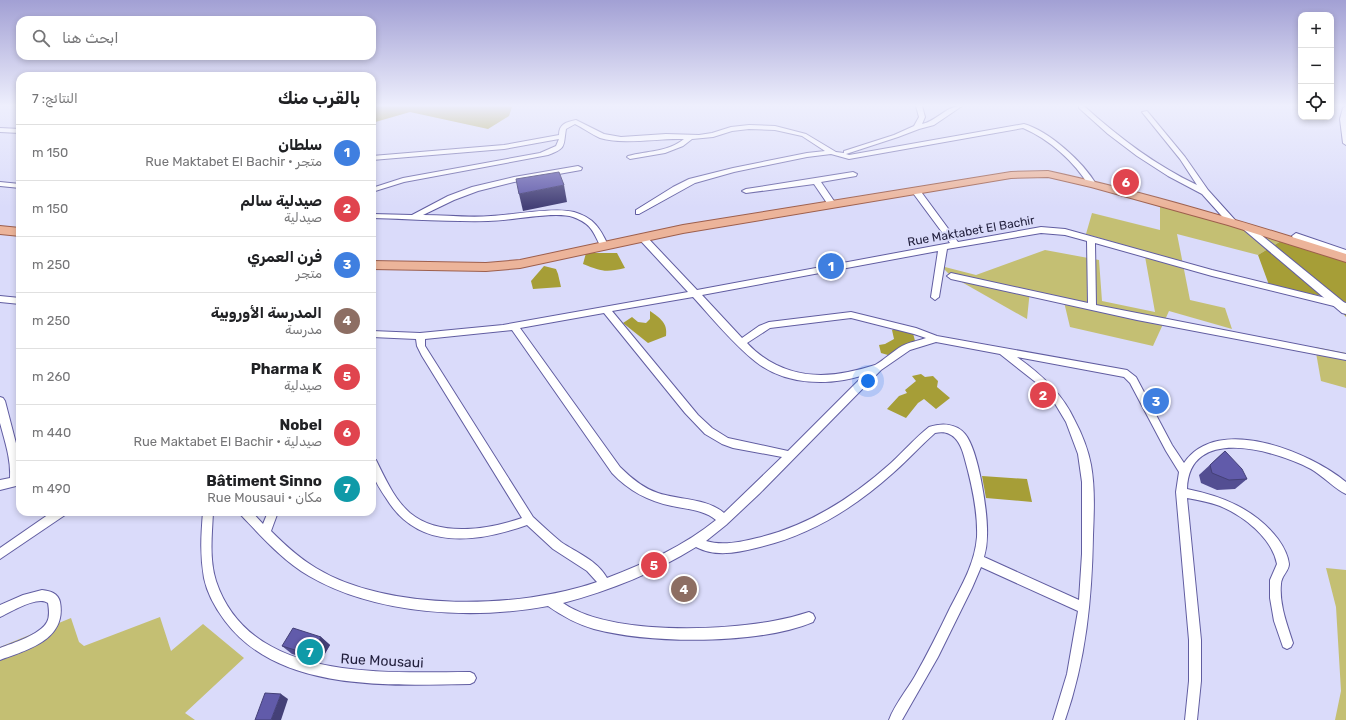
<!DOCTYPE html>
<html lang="ar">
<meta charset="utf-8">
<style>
:root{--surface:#fff;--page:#f6f6f6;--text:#202124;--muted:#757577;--line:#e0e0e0;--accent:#ea580c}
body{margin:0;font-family:Rubik,"Noto Sans Arabic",sans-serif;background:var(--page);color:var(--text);direction:rtl}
.controls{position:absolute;right:12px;top:12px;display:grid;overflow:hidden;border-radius:8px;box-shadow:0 2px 6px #0003}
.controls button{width:36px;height:36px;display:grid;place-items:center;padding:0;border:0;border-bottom:1px solid var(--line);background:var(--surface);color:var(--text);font:20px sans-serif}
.you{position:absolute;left:868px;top:381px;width:14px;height:14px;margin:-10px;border:3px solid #fff;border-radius:50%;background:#1a73e8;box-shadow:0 0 0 6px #1a73e833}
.badge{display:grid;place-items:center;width:26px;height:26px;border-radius:50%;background:var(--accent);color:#fff;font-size:13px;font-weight:700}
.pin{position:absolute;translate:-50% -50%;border:2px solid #fff;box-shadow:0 1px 4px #0006}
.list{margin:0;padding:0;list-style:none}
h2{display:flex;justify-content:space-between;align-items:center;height:52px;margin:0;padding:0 16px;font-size:17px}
h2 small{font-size:13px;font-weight:400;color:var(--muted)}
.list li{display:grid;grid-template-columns:26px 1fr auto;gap:12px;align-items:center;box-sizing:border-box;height:56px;padding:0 16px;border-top:1px solid var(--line)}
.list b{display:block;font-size:15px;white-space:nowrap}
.list p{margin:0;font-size:13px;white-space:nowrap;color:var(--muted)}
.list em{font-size:13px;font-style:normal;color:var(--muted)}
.icon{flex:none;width:22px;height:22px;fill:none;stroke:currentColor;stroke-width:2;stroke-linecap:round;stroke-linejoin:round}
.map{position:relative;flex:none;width:1346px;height:720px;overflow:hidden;direction:ltr}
.search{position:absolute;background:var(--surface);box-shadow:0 2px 6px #0003;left:16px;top:16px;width:360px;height:44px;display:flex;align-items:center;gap:10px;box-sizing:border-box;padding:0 14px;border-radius:12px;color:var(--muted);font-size:15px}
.panel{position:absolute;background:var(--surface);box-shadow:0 2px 6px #0003;left:16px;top:72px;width:360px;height:444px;border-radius:12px;direction:rtl}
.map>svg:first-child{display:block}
.green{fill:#c4bf73}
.forest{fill:#a69e37}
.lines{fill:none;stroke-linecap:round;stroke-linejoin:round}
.minor-casing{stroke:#615da1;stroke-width:2}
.tertiary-casing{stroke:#615da1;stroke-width:2}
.primary-casing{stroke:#9d5f4d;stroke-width:2}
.minor{fill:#fff;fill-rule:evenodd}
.tertiary{fill:#fff;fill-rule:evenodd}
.primary{fill:#ecb49a;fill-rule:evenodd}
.wall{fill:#534e92}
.shaded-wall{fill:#444077}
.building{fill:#615baa;stroke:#444077}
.labels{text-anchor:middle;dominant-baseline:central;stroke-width:4;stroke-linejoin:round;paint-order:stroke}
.street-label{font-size:12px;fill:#201e3b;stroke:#dadbfa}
.near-street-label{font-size:14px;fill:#201e3b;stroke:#dadbfa}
</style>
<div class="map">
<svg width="1346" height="720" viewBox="0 0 1346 720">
<rect width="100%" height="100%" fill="#dadbfa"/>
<g class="green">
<path d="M1160 203 1281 241 1258 255 1177 234 1190 300 1225 308 1232 329 1169 311 1153 346 1070 327 1064 302 1030 290 1027 319 951 276 941 266 976 275 1045 250 1099 260 1102 301 1155 312 1144 251 1086 234 1092 213 1160 230Z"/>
<path d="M1315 347 1346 353V388L1321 381Z"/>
<path d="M1326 568 1346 570V720H1335L1341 691 1336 607Z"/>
<path d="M160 617 171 651 203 624 244 658 185 713 195 720H0V647L71 618 79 642 84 646Z"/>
</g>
<g class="forest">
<path d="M372 106H509L512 107 509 116 488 129 410 112 372 123Z"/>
<path d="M1281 241 1346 262V317L1331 298 1269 285 1258 255Z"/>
<path d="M586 253H617L625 268C605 273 601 271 583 264Z"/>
<path d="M544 266 556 269 558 274 561 287 533 289 531 281Z"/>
<path d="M650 311C660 318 668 323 666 336L648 343 623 323 632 317 638 322 646 323 650 319Z"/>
<path d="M896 328 913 333 915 341 888 355 881 353 879 345 885 344 894 339 892 330Z"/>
<path d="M921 374 925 377 933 376 938 381 937 387 950 398 936 409 924 399 918 403 906 418 887 409 899 396 907 393 905 390 916 381 912 376Z"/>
<path d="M982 476 1027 479 1032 502 986 498Z"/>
</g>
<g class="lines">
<g class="minor-casing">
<g id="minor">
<path d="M916 106H922L925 117 922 124C937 121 947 105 962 106L934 125 919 129 898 137 846 154 849 155 1024 124C1049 131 1083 162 1096 184L1092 186H1089C1075 162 1049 139 1023 128L849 159 831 154 807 157 734 172 695 183 639 214H636V210L673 187 689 179 733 168 807 153 825 151 802 136 775 130 749 129 732 131 713 137 692 139 683 146 665 153 630 159 627 157 628 156C647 151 668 152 684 139 660 138 622 145 600 138 591 134 583 128 575 124L566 129C563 146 567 148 548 155L404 182 372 192V188L403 178 540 153 556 146 559 139 504 149 372 160V156L504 145 559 135C559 124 566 122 576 120L604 134 621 137 666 134 699 135 712 133 731 127 749 125 775 126 806 134 836 152 844 153V151L894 135 914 126 919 117Z"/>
<path d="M1079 106H1084C1118 137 1155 165 1197 185L1180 159 1142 112 1147 111 1185 157 1208 190 1235 220V224H1229L1202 194 1168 176 1137 156 1108 134 1079 108Z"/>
<path d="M1346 106V145L1343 143 1340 119 1343 108Z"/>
<path d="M0 128 20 129V133L0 132Z"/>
<path d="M578 166 582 168 581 170 514 182 478 191 454 200 423 215C446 215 469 218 491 216 512 215 555 207 574 212 594 218 600 228 608 245L607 247H601C593 232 592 224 573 217 554 211 510 221 488 221 449 222 411 219 372 218V214L412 215 448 196 472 187 514 177Z"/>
<path d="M853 172 857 174 856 176 821 182 836 204 832 206H829L814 184 746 193 742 191 746 189Z"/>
<path d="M0 182 20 184V188L0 186Z"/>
<path d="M913 189H919L958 242 1041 227 1065 229 1212 270 1346 303V309L1212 276 1095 243 1096 305 1346 354V360L1137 320 951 279 947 276 951 273 1088 303 1087 241 1065 235 1041 233 947 249 939 297 935 300 931 297 938 251 702 295 742 338 759 326 769 322 851 312 916 328 937 336 1127 370 1136 377 1172 445 1184 463C1218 413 1311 453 1346 482V494C1336 490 1322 475 1311 469 1276 451 1189 424 1187 489 1222 496 1255 509 1278 539 1283 546 1288 555 1289 564 1289 571 1281 576 1281 584 1279 604 1287 624 1293 643L1291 647 1287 649 1283 647 1274 621 1270 598V580L1277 564C1272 538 1244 516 1220 506 1209 502 1198 500 1187 498L1201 640V681L1197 720H1185L1189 681V640L1176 492 1179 472 1166 451 1130 383 1124 377 1017 357C1041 374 1062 393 1074 419 1082 434 1088 449 1091 465 1095 487 1094 512 1093 535 1092 598 1086 660 1065 720H1053L1067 674 1078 611 981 567 972 588 938 657 902 720H889C895 704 907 690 915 676 928 653 939 631 950 608 962 585 975 563 977 537 978 510 971 481 964 456 960 441 952 429 935 433 920 446 908 460 893 473 853 509 809 536 756 548 736 553 715 557 696 547 656 572 609 591 563 603 609 635 720 631 773 621 785 619 797 616 809 612L813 614 815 618 813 622C758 645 651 644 594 629 577 624 562 616 548 606 473 620 376 615 309 576 283 561 262 537 241 515L240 512H252L263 524 268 512H278L271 531C285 545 299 558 316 568 388 612 519 609 597 582L587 571 553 549 527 525C476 543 418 551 386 498 376 483 372 477 372 459L376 460C385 478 394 499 410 513 440 538 489 529 522 518L422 356 417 346 416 339 372 337V331L420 333 503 325 688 292 639 239 638 237 639 235H645L697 290 950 243 913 193ZM693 297C713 319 733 344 756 362 787 386 830 386 864 375L788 451 728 438 712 428 698 415 612 311ZM604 313 685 413 705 434 722 444 733 448 782 457 724 513C707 498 679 500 658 493 643 488 631 478 620 467L520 328ZM851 318 914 334 926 338C918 341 909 342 902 346 893 351 884 360 875 365 866 368 857 370 848 372 810 380 774 372 747 343L770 328ZM512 330 612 473C629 491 648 501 672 506 686 509 705 510 716 520 684 546 646 563 607 578 597 560 577 553 561 542 551 534 542 525 533 517L425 346V339ZM936 342 1000 354 1038 384 1054 402 1066 422 1078 454 1082 482V554L1079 600 984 557C986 550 987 543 987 536 988 514 979 451 965 434 956 423 941 423 929 427 915 438 904 451 891 463 852 498 808 526 757 538 741 542 722 546 706 541L726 525 759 494 881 370 910 350Z"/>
<path d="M1296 233 1346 250V256L1293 238 1292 236Z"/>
<path d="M0 296 20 298V304L0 302Z"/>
<path d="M0 397 3 398 5 401 18 451 20 465V485L0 490V480L10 478C11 459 5 442 0 423 0 415 0 405 0 397Z"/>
<path d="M52 512H66L65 515 0 559V548Z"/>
<path d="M203 512H213C212 535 209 559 216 581 250 683 384 672 470 672L474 674 476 678 474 682 470 684C390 685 279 693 225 621 216 609 207 593 204 578 200 555 201 536 203 512Z"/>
<path d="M42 590C50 591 58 593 60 602 67 640 27 650 0 660V648C13 643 40 635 47 622 50 617 49 609 48 603 38 595 11 612 0 617V605L23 595Z"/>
</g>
</g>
<g class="tertiary-casing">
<path id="tertiary" d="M1246 224 1249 225 1346 304V314L1342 313 1243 229 1241 227Z"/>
</g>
<g class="primary-casing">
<g id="primary">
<path d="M1048 171C1149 193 1248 223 1346 254V262L1228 225 1091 187 1048 177 1011 178 683 233 520 268 486 271 372 269V261L486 263 520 260 683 225 1011 172Z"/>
<path d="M0 226 20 228V236L0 234Z"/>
</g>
</g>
<use href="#minor" class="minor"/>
<use href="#tertiary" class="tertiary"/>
<use href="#primary" class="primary"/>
</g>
<g class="wall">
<path d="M1225 451 1247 479 1235 489 1217 490 1201 483 1199 475Z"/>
<path d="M321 637 330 645 320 662 292 654 282 646Z"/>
</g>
<g class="shaded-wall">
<path d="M564 185 567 202 523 211 519 194Z"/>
<path d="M321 637 330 645 320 662 311 655Z"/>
<path d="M281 694 288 699 281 720H271Z"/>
</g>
<g class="building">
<path d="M559 172 564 185 519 194 516 179Z"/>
<path d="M1225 451 1242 469 1247 479 1229 480 1212 473 1210 465Z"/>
<path d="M293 628 321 637 311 655 282 646Z"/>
<path d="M265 693 281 694 271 720H255Z"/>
</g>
<linearGradient id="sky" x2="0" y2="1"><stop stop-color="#a2a0d4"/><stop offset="0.51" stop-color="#eeeffd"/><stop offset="1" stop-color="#eeeffd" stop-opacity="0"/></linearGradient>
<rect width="1346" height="207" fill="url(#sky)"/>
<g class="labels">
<g class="street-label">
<text transform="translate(971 231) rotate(-10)">Rue Maktabet El Bachir</text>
</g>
<g class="near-street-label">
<text transform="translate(382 661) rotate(3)">Rue Mousaui</text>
</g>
</g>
</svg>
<div class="controls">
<button>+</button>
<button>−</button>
<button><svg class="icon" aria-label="locate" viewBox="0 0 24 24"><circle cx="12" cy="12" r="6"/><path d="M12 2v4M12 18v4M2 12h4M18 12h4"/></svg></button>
</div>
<div class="you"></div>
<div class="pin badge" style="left:831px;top:266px;background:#3f7fe0">1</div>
<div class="pin badge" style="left:1043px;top:395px;background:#e0444e">2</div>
<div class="pin badge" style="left:1156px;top:401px;background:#3f7fe0">3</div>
<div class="pin badge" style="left:684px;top:589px;background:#8d6e63">4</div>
<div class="pin badge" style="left:654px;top:565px;background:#e0444e">5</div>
<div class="pin badge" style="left:1126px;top:182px;background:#e0444e">6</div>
<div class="pin badge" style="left:310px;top:652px;background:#0f9aa8">7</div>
<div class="search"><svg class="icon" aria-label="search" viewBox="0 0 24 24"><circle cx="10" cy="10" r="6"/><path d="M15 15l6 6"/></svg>ابحث هنا</div>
<section class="panel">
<h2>بالقرب منك<small>النتائج: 7</small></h2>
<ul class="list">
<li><span class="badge" style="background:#3f7fe0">1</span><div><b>سلطان</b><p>متجر · Rue Maktabet El Bachir</p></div><em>150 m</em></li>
<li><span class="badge" style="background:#e0444e">2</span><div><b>صيدلية سالم</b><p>صيدلية</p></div><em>150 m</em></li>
<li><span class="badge" style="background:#3f7fe0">3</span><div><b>فرن العمري</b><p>متجر</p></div><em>250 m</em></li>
<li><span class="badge" style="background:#8d6e63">4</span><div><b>المدرسة الأوروبية</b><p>مدرسة</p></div><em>250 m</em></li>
<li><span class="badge" style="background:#e0444e">5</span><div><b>Pharma K</b><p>صيدلية</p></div><em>260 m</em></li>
<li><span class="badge" style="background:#e0444e">6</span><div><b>Nobel</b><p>صيدلية · Rue Maktabet El Bachir</p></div><em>440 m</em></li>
<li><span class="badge" style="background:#0f9aa8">7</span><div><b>Bâtiment Sinno</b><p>مكان · Rue Mousaui</p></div><em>490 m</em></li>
</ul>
</section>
</div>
